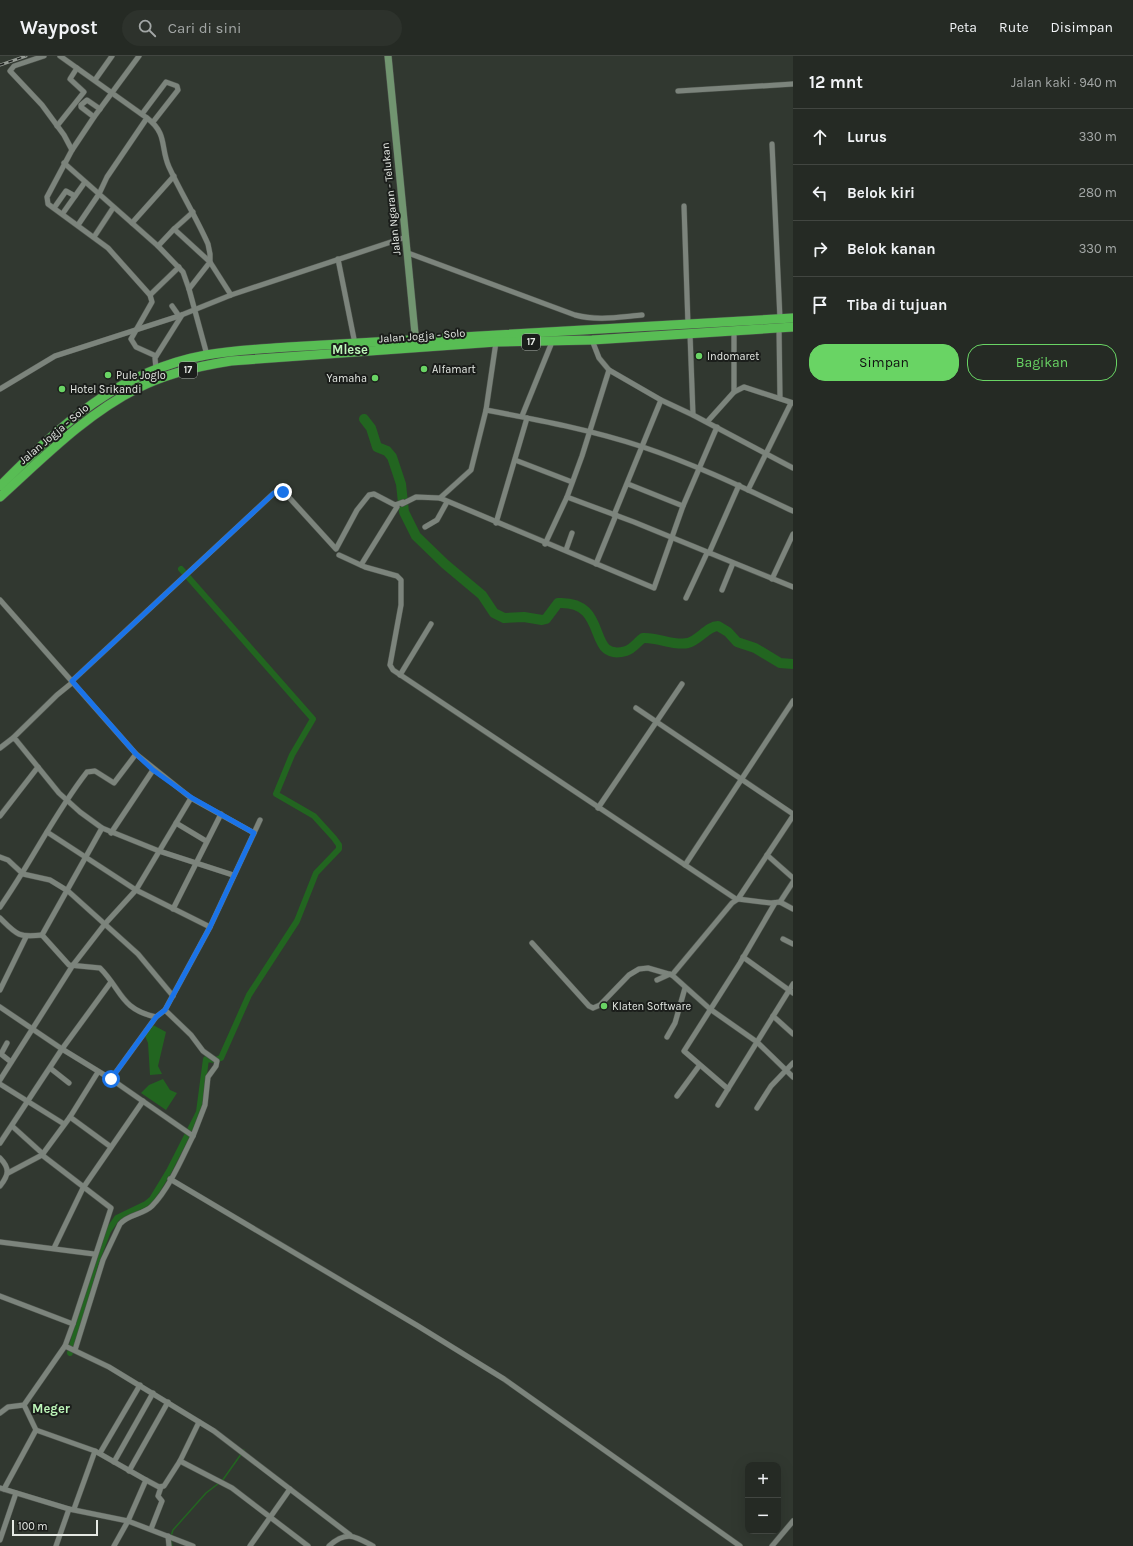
<!DOCTYPE html>
<html lang="id">
<meta charset="utf-8">
<style>
:root{--surface:#252a24;--page:#2d322c;--text:#f1f3f6;--muted:#a3a7a6;--line:#424641;--accent:#69d464}
body{margin:0;font-family:Karla,sans-serif;background:var(--page);color:var(--text)}
.controls{position:absolute;right:12px;bottom:12px;display:grid;overflow:hidden;border-radius:8px;box-shadow:0 4px 16px #0002}
.controls button{width:36px;height:36px;display:grid;place-items:center;padding:0;border:0;border-bottom:1px solid var(--line);background:var(--surface);color:var(--text);font:20px sans-serif}
.scale{position:absolute;left:12px;bottom:10px;width:86px;box-sizing:border-box;padding-left:4px;border:2px solid #e5e9e4;border-top:0;font-size:11px;line-height:14px;white-space:nowrap;color:#e5e9e4;-webkit-text-stroke:3px #1b1e1b;paint-order:stroke}
.stop{position:absolute;width:12px;height:12px;margin:-9px;border:3px solid #1a73e8;border-radius:50%;background:#fff}
.stop.end{background:#1a73e8;border-color:#fff;box-shadow:0 1px 4px #0008}
.list{margin:0;padding:0;list-style:none}
h2{display:flex;justify-content:space-between;align-items:center;height:52px;margin:0;padding:0 16px;font-size:17px}
h2 small{font-size:13px;font-weight:400;color:var(--muted)}
.list li{display:grid;grid-template-columns:26px 1fr auto;gap:12px;align-items:center;box-sizing:border-box;height:56px;padding:0 16px;border-top:1px solid var(--line)}
.list b{display:block;font-size:15px;white-space:nowrap}
.list em{font-size:13px;font-style:normal;color:var(--muted)}
.actions{display:flex;gap:8px;padding:12px 16px}
.actions a{flex:1;padding:9px 0;border:1px solid var(--accent);border-radius:16px;text-align:center;font-size:14px;color:var(--accent)}
.actions .main{background:var(--accent);color:#111}
.icon{flex:none;width:22px;height:22px;fill:none;stroke:currentColor;stroke-width:2;stroke-linecap:round;stroke-linejoin:round}
.map{position:relative;flex:none;width:793px;height:1490px;overflow:hidden}
header{display:flex;align-items:center;gap:24px;box-sizing:border-box;height:56px;padding:0 20px;background:var(--surface);border-bottom:1px solid var(--line)}
header strong{font-size:19px}
nav{display:flex;gap:22px;margin-inline-start:auto;font-size:14px}
.search{width:280px;height:36px;background:var(--page);display:flex;align-items:center;gap:10px;box-sizing:border-box;padding:0 14px;border-radius:22px;color:var(--muted);font-size:15px}
main{display:flex}
aside{flex:1;background:var(--surface)}
.map>svg:first-child{display:block}
.water{fill:#226520}
.lines{fill:none;stroke-linecap:round;stroke-linejoin:round}
.stream{stroke:#226520;stroke-width:1.5}
.canal{stroke:#226520;stroke-width:6}
.river{stroke:#226520;stroke-width:10}
.street-casing{stroke:#4e544d;stroke-width:6}
.secondary-casing{stroke:#4e544d;stroke-width:8}
.highway-casing{stroke:#4e544d;stroke-width:10}
.street{stroke:#7c847c;stroke-width:5}
.secondary{stroke:#719570;stroke-width:7}
.highway{stroke:#58bd54;stroke-width:9}
.rail-casing{stroke:#959b94;stroke-width:3}
.rail{stroke:#1b1e1b;stroke-width:1.5;stroke-dasharray:4.5;stroke-linecap:butt}
.route{stroke:#1a73e8;stroke-width:5}
.poi-dot{fill:#69d464;stroke:#1b1e1b;stroke-width:1.5}
.labels{text-anchor:middle;dominant-baseline:central;stroke-width:4;stroke-linejoin:round;paint-order:stroke}
.shield{fill:#1b1e1b;stroke:#a8aca8;stroke-width:1}
.shield-label{font-size:10px;font-weight:bold;fill:#e5e9e4}
.street-label{font-size:11px;fill:#e5e9e4;stroke:#1b1e1b}
.poi-label{font-size:11px;fill:#e5e9e4;stroke:#1b1e1b;text-anchor:start}
.quarter-label{font-size:13px;font-weight:bold;fill:#bdf6b9;stroke:#1b1e1b}
</style>
<header>
<strong>Waypost</strong>
<div class="search"><svg class="icon" aria-label="search" viewBox="0 0 24 24"><circle cx="10" cy="10" r="6"/><path d="M15 15l6 6"/></svg>Cari di sini</div>
<nav><a>Peta</a><a>Rute</a><a>Disimpan</a></nav>
</header>
<main>
<div class="map">
<svg width="793" height="1490" viewBox="0 0 793 1490">
<rect width="100%" height="100%" fill="#313830"/>
<g class="water">
<path d="M153 969 166 976 158 1010 162 1018 150 1019 148 987 145 980Z"/>
<path d="M163 1023 170 1034 177 1037 166 1054 141 1037 149 1029Z"/>
</g>
<g class="lines">
<g class="stream">
<path d="M222 1425 244 1394"/>
<path d="M171 1480 173 1474 206 1437 219 1427"/>
<path d="M171 1484 172 1490"/>
</g>
<path class="canal" d="M70 1297 95 1209 108 1175 117 1162 146 1148 152 1143 169 1115 199 1056 206 1003 215 1004 221 1002 249 939 297 865 316 817 339 793V789L334 782 314 760 276 738 292 699 313 663 181 513"/>
<path class="river" d="M364 363 371 372 377 391 387 395 392 401 401 428 404 456 416 480 445 508 482 539 494 557 504 562 524 561 542 564 546 563 558 547C611 544 585 607 626 595 633 593 637 586 643 582 658 581 673 590 688 587 699 584 708 570 718 570L728 576 737 586 755 592 780 607 793 608"/>
<g class="street-casing">
<g id="street">
<path d="M44 0 14 10 10 15 42 49 64 79 72 94"/>
<path d="M60 0 147 62 107 121 99 138 78 169"/>
<path d="M139 0 94 61 72 94 47 141 48 148 108 192 150 239 152 246 131 283 136 291 156 300"/>
<path d="M95 24 112 0"/>
<path d="M678 35 793 28"/>
<path d="M142 58 166 26 177 30 178 34 153 66"/>
<path d="M94 61 81 51V49L87 44 100 53"/>
<path d="M147 62C168 78 160 91 169 111 181 137 196 161 208 188L210 198V206L231 239"/>
<path d="M57 70 84 36 70 23 77 12"/>
<path d="M772 88 780 263"/>
<path d="M64 107 158 190 183 216 189 233 207 299"/>
<path d="M684 150 688 269"/>
<path d="M54 152 66 135 75 140"/>
<path d="M63 157 85 126"/>
<path d="M132 167 174 120"/>
<path d="M174 173 193 156"/>
<path d="M94 181 113 152"/>
<path d="M158 190 174 173 210 206 189 233"/>
<path d="M408 197 575 259C597 265 619 261 642 259"/>
<path d="M338 203 355 288"/>
<path d="M150 239 179 211"/>
<path d="M172 250 179 260"/>
<path d="M779 272 780 342"/>
<path d="M734 275V336"/>
<path d="M690 278 693 359"/>
<path d="M592 284 599 302 609 314 661 344 693 359 793 412"/>
<path d="M156 313 155 302 182 259"/>
<path d="M0 333 55 300 179 260 231 239 406 181"/>
<path d="M486 354C539 364 592 374 643 391 694 408 744 432 793 455"/>
<path d="M522 360 552 286"/>
<path d="M707 366 734 336 744 331 793 347"/>
<path d="M515 404 572 426"/>
<path d="M628 428 683 450"/>
<path d="M748 434 791 347"/>
<path d="M567 441 634 466 793 531"/>
<path d="M440 442 471 414 486 354 496 286"/>
<path d="M402 448 416 441 440 442 654 532 683 450 717 371"/>
<path d="M614 459 661 344"/>
<path d="M496 467 527 362"/>
<path d="M425 471 437 464 447 446"/>
<path d="M545 488 567 441 582 400 609 314"/>
<path d="M566 494 572 477"/>
<path d="M709 497 739 429"/>
<path d="M339 499 365 511 397 520 401 524V549L390 609 393 614 736 843"/>
<path d="M596 508 616 459"/>
<path d="M361 509 397 451"/>
<path d="M772 523 793 478"/>
<path d="M722 534 733 507"/>
<path d="M686 542 707 497"/>
<path d="M0 544 136 698 191 742 254 777 210 871 165 954 156 961 111 1023"/>
<path d="M400 619 431 568"/>
<path d="M72 625 274 437 280 435 285 437 336 493 357 454 369 439 374 438 395 449 403 446"/>
<path d="M636 652 793 758"/>
<path d="M13 682 57 639 73 626"/>
<path d="M0 692 13 682 16 684 59 737 80 756 102 772 159 795 233 819"/>
<path d="M598 752 682 628"/>
<path d="M0 760 38 711"/>
<path d="M176 767 206 785"/>
<path d="M47 776 136 834 210 871"/>
<path d="M111 777 153 714"/>
<path d="M254 777 260 764"/>
<path d="M767 799 793 822"/>
<path d="M0 801 8 804 23 818 50 824 68 835 138 898 173 940"/>
<path d="M685 809 793 645"/>
<path d="M738 843 771 847 780 846 793 853"/>
<path d="M780 846 793 826"/>
<path d="M0 851C31 807 54 758 87 716L95 715 114 727 136 698"/>
<path d="M173 853 221 758"/>
<path d="M0 862C16 878 18 882 42 879L69 909 100 912C122 934 120 953 156 961"/>
<path d="M42 879 102 772"/>
<path d="M783 883 793 888"/>
<path d="M532 887 589 950 593 952 600 949 629 919 639 913 648 912 672 919 710 953 757 986 793 1021"/>
<path d="M743 901 793 937"/>
<path d="M672 919 732 847 738 843 793 760"/>
<path d="M657 924 670 918"/>
<path d="M0 934 26 881"/>
<path d="M0 951 62 993 111 1023 193 1080 205 1049 208 1021 216 1010 217 1005 203 995 191 979 165 954"/>
<path d="M773 960 793 978"/>
<path d="M667 981 675 967 685 932"/>
<path d="M7 987 1 998 11 1006"/>
<path d="M50 1012 69 1027"/>
<path d="M0 1024 73 909 104 869 136 834 191 742"/>
<path d="M0 1028 64 1068"/>
<path d="M728 1033 684 995 740 907 775 847"/>
<path d="M677 1040 699 1010"/>
<path d="M718 1049 793 928"/>
<path d="M757 1052 771 1030 793 1007"/>
<path d="M70 1061 111 1091"/>
<path d="M12 1070 43 1098"/>
<path d="M0 1087 62 993 111 926"/>
<path d="M42 1099 70 1061 98 1016"/>
<path d="M0 1102C10 1112 9 1119 0 1130"/>
<path d="M8 1117 42 1099 111 1152 73 1268"/>
<path d="M170 1123 418 1270 504 1323 740 1490"/>
<path d="M0 1186 94 1198"/>
<path d="M54 1192 83 1132 143 1045"/>
<path d="M0 1240 73 1268 65 1290 24 1349 8 1351 0 1357"/>
<path d="M65 1290 109 1311 214 1375 350 1479"/>
<path d="M75 1294 103 1204 120 1168C128 1158 143 1159 152 1150 169 1133 182 1102 193 1080"/>
<path d="M199 1366 180 1405 232 1432 308 1490"/>
<path d="M100 1397 140 1329"/>
<path d="M114 1406 153 1337"/>
<path d="M129 1415 168 1346"/>
<path d="M146 1424 159 1431 164 1430 180 1405"/>
<path d="M0 1432 69 1453 128 1465 146 1424 95 1395 36 1374 24 1349"/>
<path d="M4 1433 36 1374"/>
<path d="M74 1453 95 1395"/>
<path d="M151 1473 162 1445 158 1440 161 1431"/>
<path d="M168 1480 169 1490"/>
<path d="M0 1484 16 1437"/>
<path d="M56 1490 69 1453"/>
<path d="M114 1490 128 1465 193 1490"/>
<path d="M250 1490 290 1433"/>
<path d="M329 1490C346 1474 355 1480 373 1490"/>
<path d="M772 1490 793 1465"/>
</g>
</g>
<g class="secondary-casing">
<path id="secondary" d="M388 0 416 288"/>
</g>
<g class="highway-casing">
<g id="highway">
<path d="M0 430C61 369 118 315 206 299 233 294 261 293 288 291L793 262"/>
<path d="M0 441C43 402 86 358 138 332 167 317 199 310 231 305L496 286 592 284 793 271"/>
</g>
</g>
<use href="#street" class="street"/>
<use href="#secondary" class="secondary"/>
<use href="#highway" class="highway"/>
<g class="rail-casing">
<path id="rail" d="M0 9 26 0"/>
</g>
<use href="#rail" class="rail"/>
</g>
<g class="lines">
<path class="route" d="M111 1023 156 961 165 954 210 871 254 777 192 742 153 714 136 698 72 625 274 437 283 436"/>
</g>
<g class="poi-dot">
<circle cx="699" cy="300" r="4"/>
<circle cx="424" cy="313" r="4"/>
<circle cx="108" cy="319" r="4"/>
<circle cx="375" cy="322" r="4"/>
<circle cx="62" cy="333" r="4"/>
<circle cx="604" cy="950" r="4"/>
</g>
<g class="labels">
<g class="shield">
<rect x="522" y="278" width="18" height="16" rx="3"/>
<rect x="179" y="306" width="18" height="16" rx="3"/>
</g>
<g class="shield-label">
<text x="531" y="286">17</text>
<text x="188" y="314">17</text>
</g>
<g class="street-label">
<text transform="translate(391 143) rotate(-96)">Jalan Ngaran - Telukan</text>
<text transform="translate(422 280) rotate(-4)">Jalan Jogja - Solo</text>
<text transform="translate(54 378) rotate(-40)">Jalan Jogja - Solo</text>
</g>
<g class="poi-label">
<text x="707" y="300">Indomaret</text>
<text x="432" y="313">Alfamart</text>
<text x="116" y="319">Pule Joglo</text>
<text x="367" y="322" text-anchor="end">Yamaha</text>
<text x="70" y="333">Hotel Srikandi</text>
<text x="612" y="950">Klaten Software</text>
</g>
<g class="quarter-label">
<text x="350" y="293">Mlese</text>
<text x="51" y="1352">Meger</text>
</g>
</g>
</svg>
<div class="controls">
<button>+</button>
<button>−</button>
</div>
<div class="scale">100 m</div>
<div class="stop" style="left:111px;top:1023px"></div>
<div class="stop end" style="left:283px;top:436px"></div>
</div>
<aside>
<h2>12 mnt<small>Jalan kaki · 940 m</small></h2>
<ul class="list">
<li><svg class="icon" aria-label="ahead" viewBox="0 0 24 24"><path d="M12 20V5M6 11l6-6 6 6"/></svg><div><b>Lurus</b></div><em>330 m</em></li>
<li><svg class="icon" aria-label="left" viewBox="0 0 24 24"><path d="M17 20v-9H6M10 6l-5 5 5 5"/></svg><div><b>Belok kiri</b></div><em>280 m</em></li>
<li><svg class="icon" aria-label="right" viewBox="0 0 24 24"><path d="M7 20v-9h11M14 6l5 5-5 5"/></svg><div><b>Belok kanan</b></div><em>330 m</em></li>
<li><svg class="icon" aria-label="arrive" viewBox="0 0 24 24"><path d="M6 21V4h12l-3 4 3 4H6"/></svg><div><b>Tiba di tujuan</b></div></li>
</ul>
<div class="actions"><a class="main">Simpan</a><a>Bagikan</a></div>
</aside>
</main>
